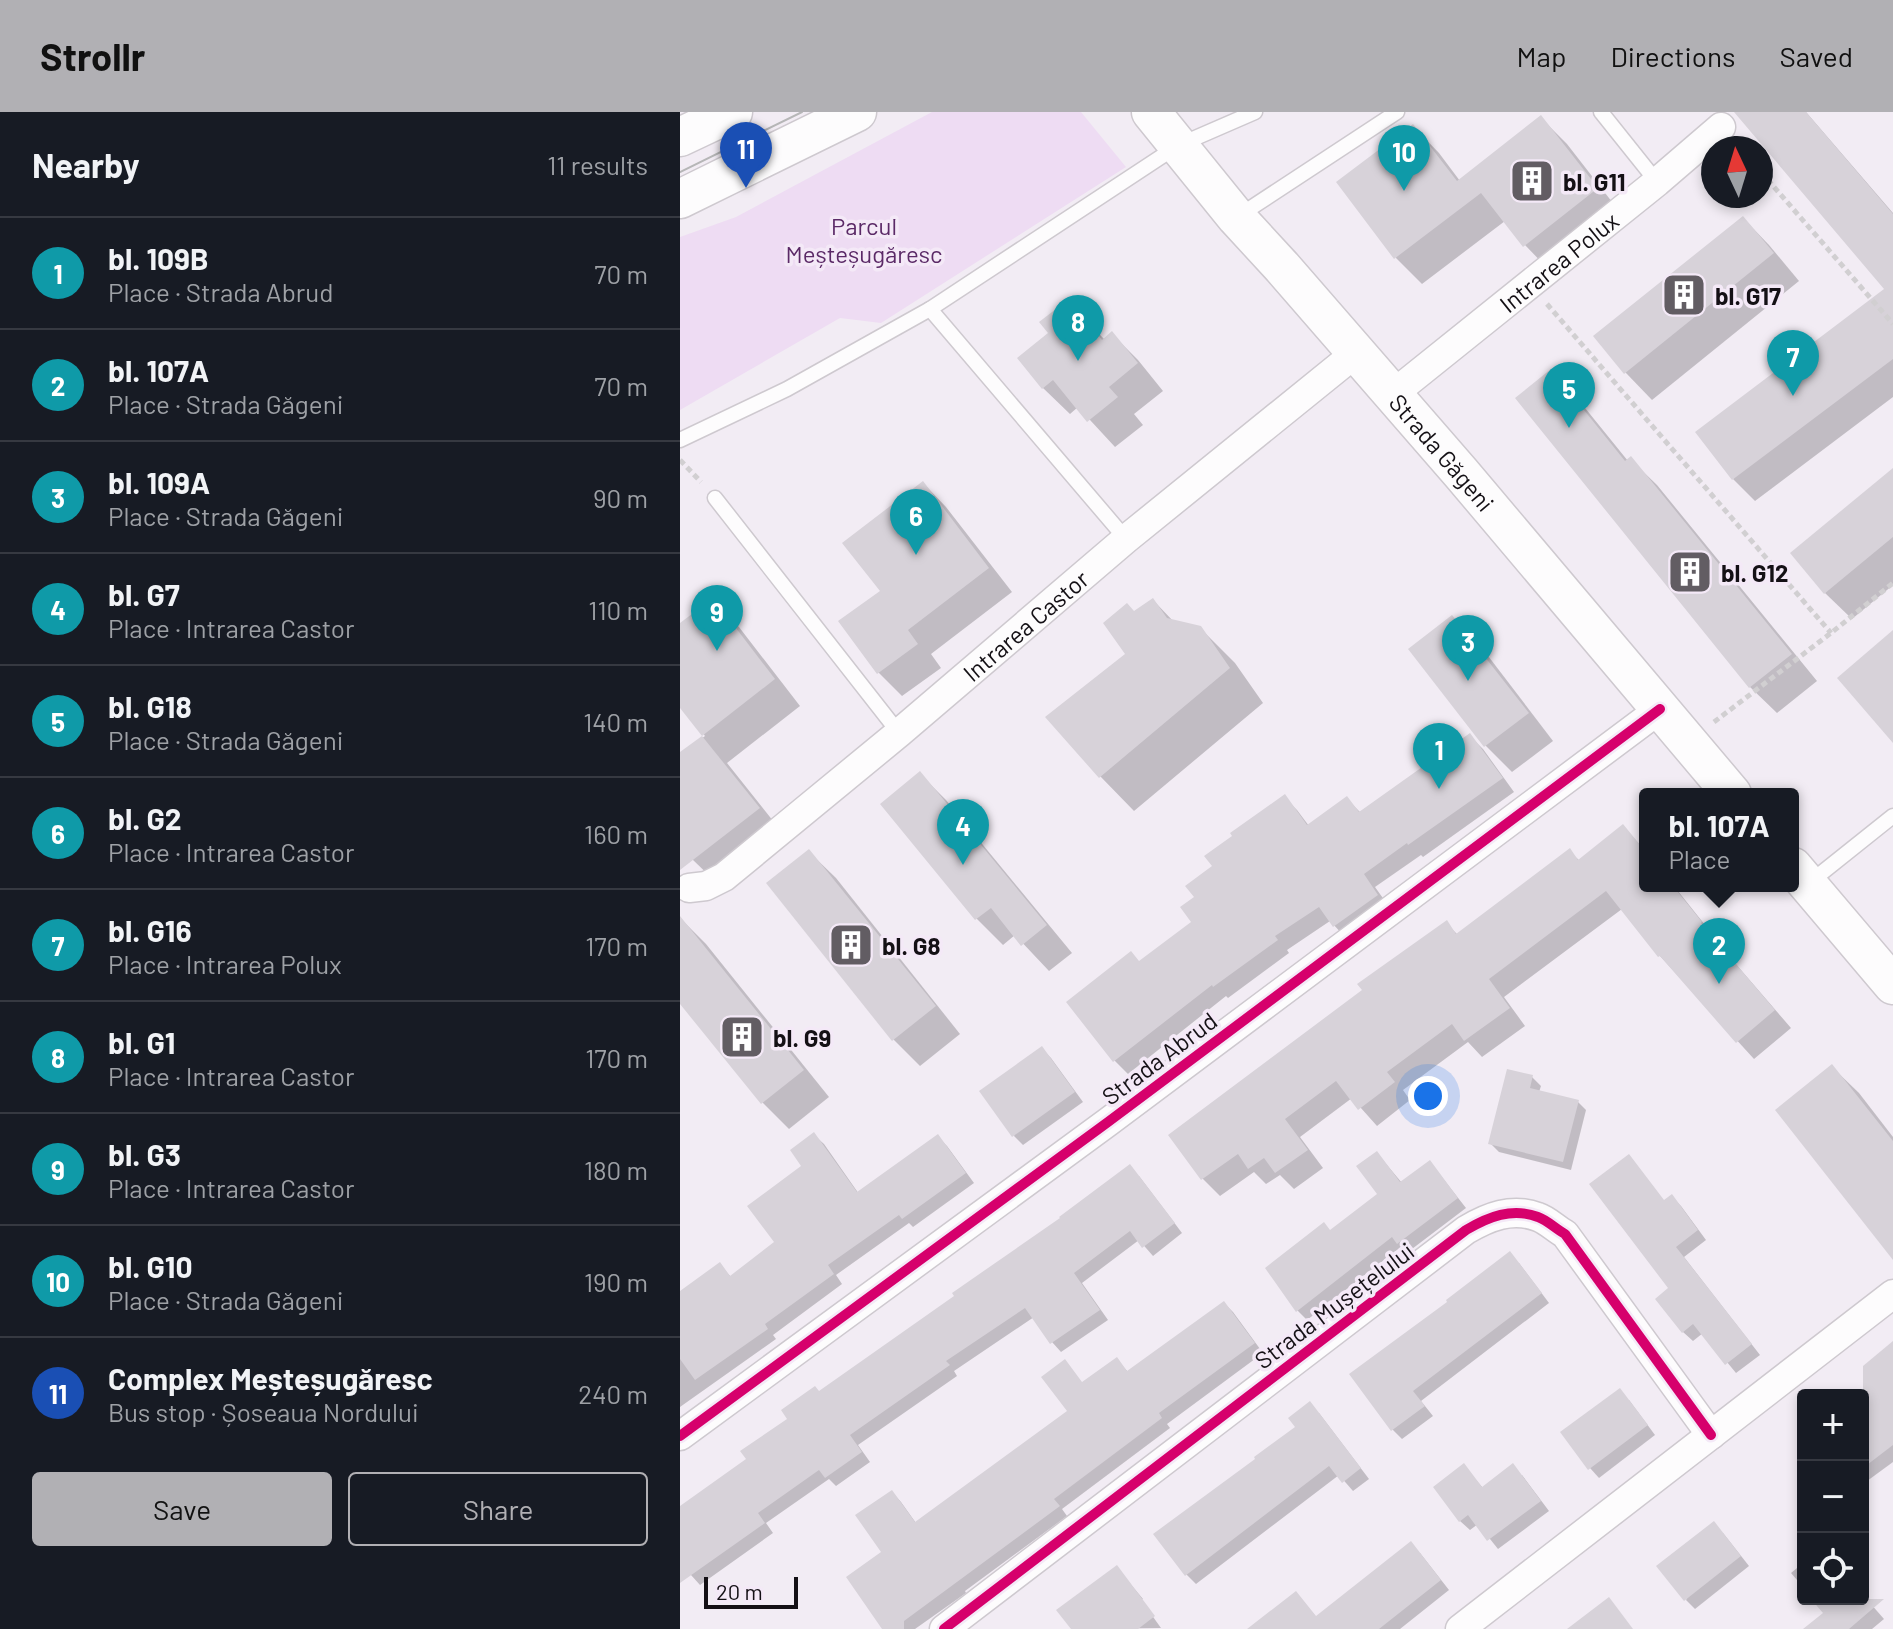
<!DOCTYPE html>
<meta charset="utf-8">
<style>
:root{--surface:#171b24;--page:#20242c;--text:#f1f3f6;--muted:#9ea1a6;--line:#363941;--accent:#b1b0b4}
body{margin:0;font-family:Barlow,sans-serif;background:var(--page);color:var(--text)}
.controls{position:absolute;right:24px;bottom:24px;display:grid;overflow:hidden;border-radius:8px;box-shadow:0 4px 12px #0003}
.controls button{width:72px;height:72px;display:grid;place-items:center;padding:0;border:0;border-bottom:2px solid var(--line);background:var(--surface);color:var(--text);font:40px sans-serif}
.compass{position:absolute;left:1021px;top:24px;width:72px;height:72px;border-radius:50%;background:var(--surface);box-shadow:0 4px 12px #0003;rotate:356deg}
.scale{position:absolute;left:24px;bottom:20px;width:94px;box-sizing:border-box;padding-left:8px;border:4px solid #141015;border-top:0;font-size:22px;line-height:28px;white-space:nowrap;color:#141015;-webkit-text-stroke:6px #f4e9f7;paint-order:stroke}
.you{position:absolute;left:748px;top:984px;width:28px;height:28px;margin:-20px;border:6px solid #fff;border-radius:50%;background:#1a73e8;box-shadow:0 0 0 12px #1a73e833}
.badge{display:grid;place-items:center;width:52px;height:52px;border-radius:50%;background:var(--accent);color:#fff;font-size:26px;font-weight:700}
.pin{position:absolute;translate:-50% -66px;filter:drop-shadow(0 2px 4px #0008)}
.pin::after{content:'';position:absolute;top:42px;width:28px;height:24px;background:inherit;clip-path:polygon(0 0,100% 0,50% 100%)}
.popup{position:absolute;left:959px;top:676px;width:160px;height:104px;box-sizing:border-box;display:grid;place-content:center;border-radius:8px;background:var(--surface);filter:drop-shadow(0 2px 6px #0005);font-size:26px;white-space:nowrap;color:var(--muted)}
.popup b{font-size:30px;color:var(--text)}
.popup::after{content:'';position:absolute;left:50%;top:100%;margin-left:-16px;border:16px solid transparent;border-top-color:var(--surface)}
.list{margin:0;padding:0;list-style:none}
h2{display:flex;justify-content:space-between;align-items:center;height:104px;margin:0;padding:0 32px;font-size:34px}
h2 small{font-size:26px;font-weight:400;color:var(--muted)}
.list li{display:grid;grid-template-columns:52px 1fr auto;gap:24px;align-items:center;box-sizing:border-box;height:112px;padding:0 32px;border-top:2px solid var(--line)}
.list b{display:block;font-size:30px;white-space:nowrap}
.list p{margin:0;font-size:26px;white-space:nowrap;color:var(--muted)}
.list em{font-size:26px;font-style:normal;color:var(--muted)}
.actions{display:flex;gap:16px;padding:24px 32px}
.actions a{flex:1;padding:18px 0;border:2px solid var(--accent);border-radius:8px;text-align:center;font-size:28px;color:var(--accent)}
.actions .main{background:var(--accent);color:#111}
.icon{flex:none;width:44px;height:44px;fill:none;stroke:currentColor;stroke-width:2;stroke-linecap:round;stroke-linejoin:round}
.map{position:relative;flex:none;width:1213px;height:1517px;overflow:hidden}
header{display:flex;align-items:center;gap:48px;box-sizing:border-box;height:112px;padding:0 40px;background:var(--accent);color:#111}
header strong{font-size:38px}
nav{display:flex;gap:44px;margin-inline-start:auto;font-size:28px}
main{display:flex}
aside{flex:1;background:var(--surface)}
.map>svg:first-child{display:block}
.green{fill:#eedcf3}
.shadow{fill:#0003}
.building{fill:#d7d2d9}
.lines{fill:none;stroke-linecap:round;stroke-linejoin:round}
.service-casing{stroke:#cec9cf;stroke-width:17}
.minor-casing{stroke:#cec9cf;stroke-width:31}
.secondary-casing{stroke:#cec9cf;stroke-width:41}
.path{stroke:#d1cfd1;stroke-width:5;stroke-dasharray:6 4;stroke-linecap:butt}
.service{stroke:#fdfcfd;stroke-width:14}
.minor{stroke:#fdfcfd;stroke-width:28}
.secondary{stroke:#fdfcfd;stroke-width:38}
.tram{stroke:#b6b6b7;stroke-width:2}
.cycleway-casing{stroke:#f4e9f7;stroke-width:15}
.cycleway{stroke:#d6006c;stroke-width:10}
.labels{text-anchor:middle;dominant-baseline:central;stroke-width:7;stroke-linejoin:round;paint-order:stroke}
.poi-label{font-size:24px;font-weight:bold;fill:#141015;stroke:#f4e9f7;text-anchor:start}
.park-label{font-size:24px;fill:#5b2a67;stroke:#f4e9f7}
.street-label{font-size:24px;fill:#141015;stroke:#f4e9f7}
</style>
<header>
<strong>Strollr</strong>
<nav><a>Map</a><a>Directions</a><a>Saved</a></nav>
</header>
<main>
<aside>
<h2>Nearby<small>11 results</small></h2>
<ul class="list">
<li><span class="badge" style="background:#0f9aa8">1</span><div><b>bl. 109B</b><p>Place · Strada Abrud</p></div><em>70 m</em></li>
<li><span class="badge" style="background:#0f9aa8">2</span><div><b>bl. 107A</b><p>Place · Strada Găgeni</p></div><em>70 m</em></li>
<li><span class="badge" style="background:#0f9aa8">3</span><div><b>bl. 109A</b><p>Place · Strada Găgeni</p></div><em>90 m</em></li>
<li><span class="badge" style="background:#0f9aa8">4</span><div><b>bl. G7</b><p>Place · Intrarea Castor</p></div><em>110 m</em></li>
<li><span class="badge" style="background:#0f9aa8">5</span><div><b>bl. G18</b><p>Place · Strada Găgeni</p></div><em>140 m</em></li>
<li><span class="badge" style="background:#0f9aa8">6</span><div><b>bl. G2</b><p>Place · Intrarea Castor</p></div><em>160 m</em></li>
<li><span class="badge" style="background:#0f9aa8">7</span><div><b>bl. G16</b><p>Place · Intrarea Polux</p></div><em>170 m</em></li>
<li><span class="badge" style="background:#0f9aa8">8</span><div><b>bl. G1</b><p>Place · Intrarea Castor</p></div><em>170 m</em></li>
<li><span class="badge" style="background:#0f9aa8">9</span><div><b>bl. G3</b><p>Place · Intrarea Castor</p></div><em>180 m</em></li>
<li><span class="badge" style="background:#0f9aa8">10</span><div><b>bl. G10</b><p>Place · Strada Găgeni</p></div><em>190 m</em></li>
<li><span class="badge" style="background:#1a4fb4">11</span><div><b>Complex Meșteșugăresc</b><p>Bus stop · Șoseaua Nordului</p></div><em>240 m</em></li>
</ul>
<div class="actions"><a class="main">Save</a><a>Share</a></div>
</aside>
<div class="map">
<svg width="1213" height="1517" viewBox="0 0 1213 1517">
<rect width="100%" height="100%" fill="#f2ecf4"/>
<path class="green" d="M252 0H401L446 55 201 211 160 206 0 298V125L56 105Z"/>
<g class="shadow">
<path d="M1056 0H1126L1213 101V285L1075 389 1053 367 1207 177Z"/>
<path d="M861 6 887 32 943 104 871 160 845 133 825 109 742 172 716 146 733 14 759 41 780 69Z"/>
<path d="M1063 106 1089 133 1119 169 972 288 946 261 916 225Z"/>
<path d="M388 190 425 228 432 222 458 248 483 279 454 302 463 313 435 335 398 295 390 302 363 276 370 221Z"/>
<path d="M870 259 897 286 948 349 950 347 977 373 1137 569 1097 601 1070 575 837 286Z"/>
<path d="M1213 359V473L1172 507 1145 481Z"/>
<path d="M243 371 266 395 332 480 251 542 261 556 222 584 198 560 203 479Z"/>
<path d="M32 488 59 515 120 594 47 651 105 724 40 774 13 748 0 730V643L25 624 0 592V513Z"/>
<path d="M473 488 494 510 520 516 555 551 583 591 454 699 420 664 448 542 454 501Z"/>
<path d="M772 505 799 532 873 629 832 660 806 634 731 538Z"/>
<path d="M790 624 803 637 834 680 743 745 741 743 695 775 710 796 667 827 650 809 607 838 609 841 548 886 546 884 448 962 435 949 388 890 460 851 514 810 516 786 535 755 604 685 617 698 629 714 667 687 680 700Z"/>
<path d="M240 662 266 688 392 841 369 859 335 823 323 833 296 806Z"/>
<path d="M943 715 965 738V774H994L1037 828 1036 829 1111 916 1074 947 980 844 942 797 824 885 845 914 802 945 788 930 723 978 730 988 697 1014 672 986 620 1025 643 1056 614 1077 600 1063 586 1072 574 1060 540 1084 523 1067 491 1024 684 879 766 811 778 823 889 739 900 749Z"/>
<path d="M129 740 156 766 280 922 240 954 214 928Z"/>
<path d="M0 806 26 832 149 985 109 1017 83 991 0 889Z"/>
<path d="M361 936 371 946 403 990 343 1033 334 1024Z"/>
<path d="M1152 955 1179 981 1213 1025V1144Z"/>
<path d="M852 965 861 974 859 980 898 990 906 998 891 1058 819 1040 810 1031Z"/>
<path d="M134 1023 144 1032 179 1082 258 1025 267 1034 294 1071 233 1115 229 1111 156 1163 162 1172 93 1223 96 1227 0 1295V1182L40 1153 51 1165 97 1131Z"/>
<path d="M697 1041 722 1071 750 1050 786 1096 728 1140 722 1134 627 1208 618 1199 588 1157 651 1120 700 1082Z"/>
<path d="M459 1064 502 1121 473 1144 459 1128 402 1171 428 1208 381 1240 372 1230 354 1205 274 1259 277 1264 178 1333 190 1350 156 1374 149 1367 86 1411 93 1421 20 1473 2 1453 0 1455V1397L69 1348 110 1307 140 1281Z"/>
<path d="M992 1085 1001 1094 1026 1128 1004 1145 1080 1243 1056 1261 1023 1221 1013 1229 1003 1220 991 1177 985 1090Z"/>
<path d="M839 1151 869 1191 741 1289 753 1304 722 1327 713 1318 671 1263Z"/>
<path d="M544 1191 553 1200 583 1241 487 1312 490 1316 382 1397 387 1404 285 1479 286 1481 235 1517H205L204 1440 212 1380 221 1390 236 1411 389 1299 403 1272 436 1247 449 1261Z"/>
<path d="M1213 1276V1350L1183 1372V1299Z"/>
<path d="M949 1288 975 1323 919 1366 910 1356Z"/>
<path d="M639 1301 689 1367 673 1379 659 1363 516 1472 506 1462Z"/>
<path d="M784 1354 803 1376 842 1363 869 1399 818 1437 798 1412 790 1418 780 1409 755 1375Z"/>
<path d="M1043 1421 1069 1454 1015 1497 1006 1488Z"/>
<path d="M740 1441 769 1478 720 1517H571L616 1481 637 1506Z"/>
<path d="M1123 1451V1475L1111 1461Z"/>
<path d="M437 1456 463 1487 461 1488 481 1516 393 1517Z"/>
<path d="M1183 1483 1204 1507 1192 1517H1126L1145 1501 1134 1487H1183Z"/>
</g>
<g class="building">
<path d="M1054 0H1126L1213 102V247L1052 368 1015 320 1204 177Z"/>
<path d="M861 3 918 76 843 135 801 81 714 147 656 70 733 12 777 69Z"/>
<path d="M1063 104 1094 141 944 262 913 224Z"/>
<path d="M389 187 422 228 432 219 458 251 429 275 438 285 407 310 373 268 362 277 337 246 368 221 359 210Z"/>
<path d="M871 257 945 349 951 344 1112 542 1069 576 835 286Z"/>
<path d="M1213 356V425L1144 482 1110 441Z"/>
<path d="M243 369 309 456 228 518 238 532 197 562 158 509 200 479 162 431Z"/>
<path d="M33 486 95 567 22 624 0 596V511Z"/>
<path d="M473 486 487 506 521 514 550 556 419 666 365 605 445 542 423 511 447 491 454 499Z"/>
<path d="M772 503 849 601 804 635 728 537Z"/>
<path d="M1213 518V631L1157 566Z"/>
<path d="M790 621 823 666 728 733 727 731 684 762 698 783 653 815 639 795 595 824 598 828 533 875 532 873 433 950 386 890 451 839 459 849 511 810 500 795 514 785 505 774 532 754 524 744 552 724 550 721 605 682 627 713 667 684 679 700Z"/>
<path d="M22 624 80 696 0 758V640Z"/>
<path d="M240 659 367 813 341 834 311 796 295 808 200 692Z"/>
<path d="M943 712 965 739V774H993L1022 810 1021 811 1095 898 1056 931 980 844 978 845 926 779 809 867 830 896 784 929 772 912 707 960 715 970 678 998 656 969 605 1007 628 1038 595 1061 584 1046 568 1057 558 1042 521 1068 488 1023 682 878 677 872 767 808 776 822 890 736 898 748Z"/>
<path d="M129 737 256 894 212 929 86 771Z"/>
<path d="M0 804 124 958 81 992 0 892Z"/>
<path d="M362 934 395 980 332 1025 299 979Z"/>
<path d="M1152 952 1213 1029V1148L1095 998Z"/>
<path d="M827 957 853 963 850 976 899 988 883 1050 808 1032Z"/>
<path d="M134 1020 177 1080 258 1022 286 1061 222 1107 219 1103 148 1153 154 1162 85 1212 88 1217 15 1268 0 1247V1179L40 1150 50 1164 94 1130 67 1094 121 1054 110 1038Z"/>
<path d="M697 1039 720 1070 750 1048 778 1086 717 1132 712 1125 616 1200 585 1156 644 1110 650 1118 697 1082 676 1054Z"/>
<path d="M949 1042 984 1088 992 1082 1018 1118 996 1135 1072 1232 1045 1253 1013 1212 1002 1221 975 1187 988 1176 909 1072Z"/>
<path d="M450 1052 495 1111 462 1136 450 1119 394 1161 420 1198 370 1232 345 1196 266 1249 270 1253 170 1323 182 1340 145 1366 139 1358 78 1401 85 1411 0 1471V1394L66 1347 60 1339 107 1307 101 1298 135 1274 139 1279 274 1184 272 1181 380 1106 379 1105Z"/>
<path d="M830 1139 862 1181 733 1279 745 1294 711 1319 669 1262 767 1190 766 1188Z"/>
<path d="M544 1189 575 1231 479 1301 482 1306 374 1387 380 1394 224 1509V1517H202L166 1465 201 1440 175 1403 212 1378 235 1410 387 1299 361 1265 385 1247 402 1270 437 1245 447 1259Z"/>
<path d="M1213 1229V1333L1183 1356V1254Z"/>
<path d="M940 1276 968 1313 908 1358 880 1320Z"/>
<path d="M630 1289 681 1356 662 1371 649 1354 505 1464 473 1422 575 1347 574 1345 615 1315 608 1306Z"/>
<path d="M784 1351 802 1375 833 1351 861 1389 807 1429 788 1403 779 1410 753 1375Z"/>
<path d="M1034 1409 1061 1444 1004 1489 976 1454Z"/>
<path d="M731 1429 761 1468 699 1517H567L616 1479 636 1504Z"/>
<path d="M437 1453 475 1504 458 1517H391L376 1498Z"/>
<path d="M929 1485 953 1517H887Z"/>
<path d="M1131 1487H1204L1169 1517H1123L1143 1501Z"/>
</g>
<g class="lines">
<g class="service-casing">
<g id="service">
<path d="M921 0 977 70"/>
<path d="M557 105 717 0"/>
<path d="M250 197 446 427"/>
<path d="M0 328 107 277 250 197 499 33 575 0"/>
<path d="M35 386 219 621"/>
<path d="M1129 771 1213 704"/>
</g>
</g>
<g class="minor-casing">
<g id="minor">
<path id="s1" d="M713 282 977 70 1041 15"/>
<path id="s2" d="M9 776 26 774 44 765 219 621 446 427 677 240"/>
<path d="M0 1324 428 1010 980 597"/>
<path d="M264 1517 786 1118C808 1105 832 1095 858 1105 867 1108 876 1117 885 1122L1031 1323"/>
<path d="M780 1517 1213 1182"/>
</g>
</g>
<g class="secondary-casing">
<g id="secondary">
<path id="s3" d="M471 0 556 105 602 155 781 361 1052 682"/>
<path d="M0 25 53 0"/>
<path d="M0 87 177 0"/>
<path d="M1113 755 1213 873"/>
</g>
</g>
<g class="path">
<path d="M1081 60 1213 212"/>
<path d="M867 192 1151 521"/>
<path d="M0 348 21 370"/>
<path d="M1034 610 1151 521 1213 471"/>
</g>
<use href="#service" class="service"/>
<use href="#minor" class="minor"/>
<use href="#secondary" class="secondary"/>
<path class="tram" d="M0 60 122 0"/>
<g class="cycleway-casing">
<g id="cycleway">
<path d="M0 1324 428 1010 980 597"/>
<path d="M264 1517 786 1118C808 1105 832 1095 858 1105 867 1108 876 1117 885 1122L1031 1323"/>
</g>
</g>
<use href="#cycleway" class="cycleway"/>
</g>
<defs>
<g id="building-square" transform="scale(2.3)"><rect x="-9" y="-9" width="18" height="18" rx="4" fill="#625d63" stroke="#f4e9f7"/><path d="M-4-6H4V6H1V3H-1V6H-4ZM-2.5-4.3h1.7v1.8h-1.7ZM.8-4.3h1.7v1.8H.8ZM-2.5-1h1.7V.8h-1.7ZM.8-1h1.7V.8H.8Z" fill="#fff"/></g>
</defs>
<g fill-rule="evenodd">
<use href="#building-square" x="852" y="69"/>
<use href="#building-square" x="1004" y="183"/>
<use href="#building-square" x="1010" y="460"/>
<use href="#building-square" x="171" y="833"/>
<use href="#building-square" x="62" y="925"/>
</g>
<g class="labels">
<g class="poi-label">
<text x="883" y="69">bl. G11</text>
<text x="1035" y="183">bl. G17</text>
<text x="1041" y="460">bl. G12</text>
<text x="202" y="833">bl. G8</text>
<text x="93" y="925">bl. G9</text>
</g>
<g class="park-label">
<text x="184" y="113">Parcul<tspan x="184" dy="28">Meșteșugăresc</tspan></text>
</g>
<g class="street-label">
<text stroke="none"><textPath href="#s1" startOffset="212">Intrarea Polux</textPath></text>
<text stroke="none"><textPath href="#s3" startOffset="448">Strada Găgeni</textPath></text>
<text stroke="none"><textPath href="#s2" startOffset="430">Intrarea Castor</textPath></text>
<text transform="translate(479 946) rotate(-37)">Strada Abrud</text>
<text transform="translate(654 1193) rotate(-37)">Strada Mușețelului</text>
</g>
</g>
</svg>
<div class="controls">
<button>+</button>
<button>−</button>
<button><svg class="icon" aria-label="locate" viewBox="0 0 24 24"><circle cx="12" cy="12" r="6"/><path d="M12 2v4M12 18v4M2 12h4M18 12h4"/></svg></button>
</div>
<svg class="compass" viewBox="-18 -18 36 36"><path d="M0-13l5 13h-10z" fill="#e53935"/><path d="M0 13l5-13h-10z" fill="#9ea1a6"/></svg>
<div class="scale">20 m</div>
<div class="you"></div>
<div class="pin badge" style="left:759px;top:677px;background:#0f9aa8">1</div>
<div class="pin badge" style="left:1039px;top:872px;background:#0f9aa8">2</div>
<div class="popup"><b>bl. 107A</b>Place</div>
<div class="pin badge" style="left:788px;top:569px;background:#0f9aa8">3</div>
<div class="pin badge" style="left:283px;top:753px;background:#0f9aa8">4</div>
<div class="pin badge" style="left:889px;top:316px;background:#0f9aa8">5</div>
<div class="pin badge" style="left:236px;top:443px;background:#0f9aa8">6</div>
<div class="pin badge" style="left:1113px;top:284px;background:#0f9aa8">7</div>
<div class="pin badge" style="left:398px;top:249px;background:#0f9aa8">8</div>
<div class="pin badge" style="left:37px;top:539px;background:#0f9aa8">9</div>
<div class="pin badge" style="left:724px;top:79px;background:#0f9aa8">10</div>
<div class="pin badge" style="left:66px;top:76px;background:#1a4fb4">11</div>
</div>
</main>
